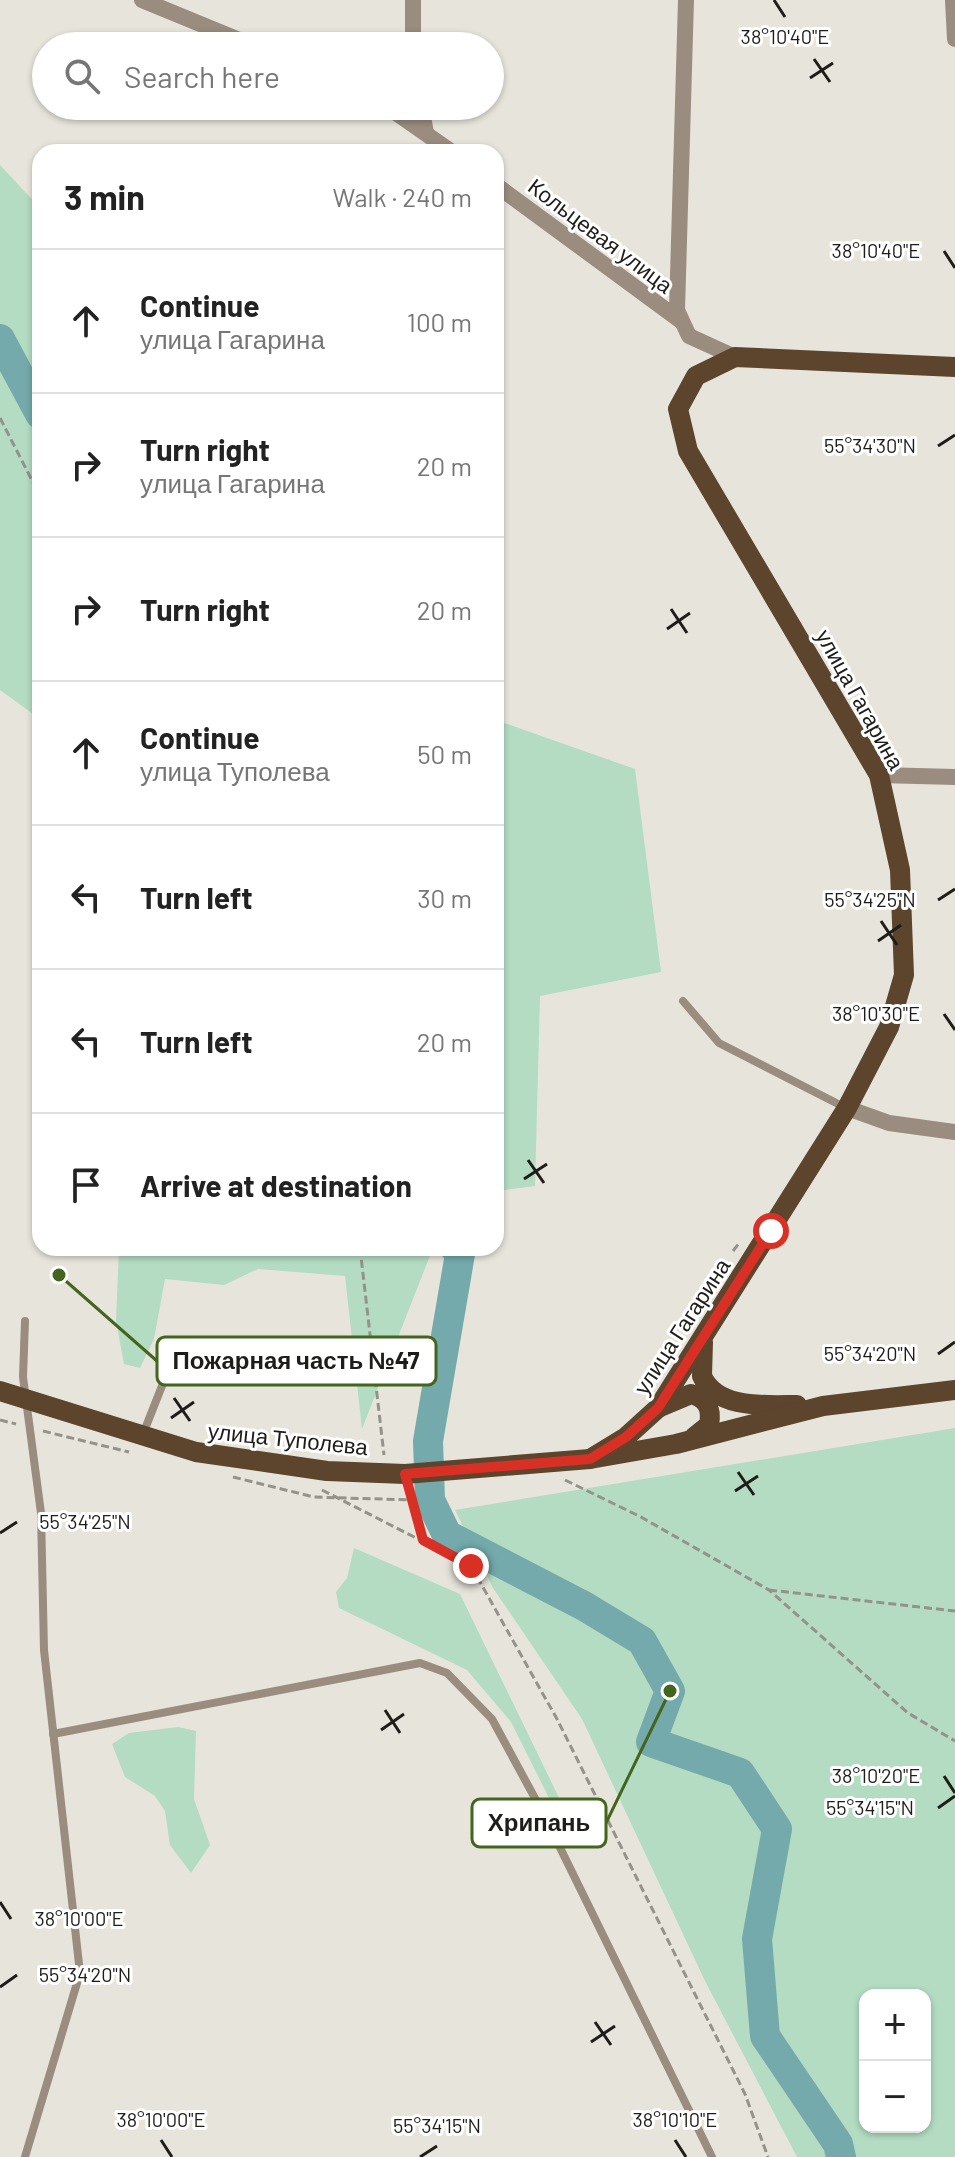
<!DOCTYPE html>
<meta charset="utf-8">
<style>
:root{--surface:#fff;--page:#f2f2f2;--text:#222;--muted:#767676;--line:#e0e0e0}
body{margin:0;font-family:Barlow,sans-serif;background:var(--page);color:var(--text)}
.controls{position:absolute;right:24px;bottom:24px;display:grid;overflow:hidden;border-radius:16px;box-shadow:0 2px 6px #0004}
.controls button{width:72px;height:72px;display:grid;place-items:center;padding:0;border:0;border-bottom:2px solid var(--line);background:var(--surface);color:var(--text);font:40px sans-serif}
.stop{position:absolute;width:24px;height:24px;margin:-18px;border:6px solid #d93025;border-radius:50%;background:#fff}
.stop.end{background:#d93025;border-color:#fff;box-shadow:0 2px 8px #0008}
.list{margin:0;padding:0;list-style:none}
h2{display:flex;justify-content:space-between;align-items:center;height:104px;margin:0;padding:0 32px;font-size:34px}
h2 small{font-size:26px;font-weight:400;color:var(--muted)}
.list li{display:grid;grid-template-columns:52px 1fr auto;gap:24px;align-items:center;box-sizing:border-box;height:144px;padding:0 32px;border-top:2px solid var(--line)}
.list b{display:block;font-size:30px;white-space:nowrap}
.list p{margin:0;font-size:26px;white-space:nowrap;color:var(--muted)}
.list em{font-size:26px;font-style:normal;color:var(--muted)}
.icon{flex:none;width:44px;height:44px;fill:none;stroke:currentColor;stroke-width:2;stroke-linecap:round;stroke-linejoin:round}
.map{position:relative;flex:none;width:955px;height:2157px;overflow:hidden}
.search{position:absolute;background:var(--surface);box-shadow:0 2px 6px #0004;left:32px;top:32px;width:472px;height:88px;display:flex;align-items:center;gap:20px;box-sizing:border-box;padding:0 28px;border-radius:44px;color:var(--muted);font-size:30px}
.panel{position:absolute;background:var(--surface);box-shadow:0 2px 6px #0004;left:32px;top:144px;width:472px;height:1112px;border-radius:24px}
.map>svg:first-child{display:block}
.green{fill:#b3dcc2;fill-rule:evenodd}
.lines{fill:none;stroke-linecap:round;stroke-linejoin:round}
.river{stroke:#74aaab;stroke-width:30}
.path{stroke:#94928b;stroke-width:3;stroke-dasharray:8 4;stroke-linecap:butt}
.service{stroke:#9a8c7f;stroke-width:8}
.minor{stroke:#9a8c7f;stroke-width:16}
.primary{stroke:#5c442d;stroke-width:20}
.route{stroke:#d93025;stroke-width:10}
.ticks{fill:none;stroke:#1e1d1a;stroke-width:3}
.labels{text-anchor:middle;dominant-baseline:central;stroke-width:6;stroke-linejoin:round;paint-order:stroke}
.street-label{font-size:22px;fill:#1e1d1a;stroke:#fff}
.ticks-label{font-size:20px;text-anchor:middle;fill:#1e1d1a;stroke:#fff;stroke-width:6;stroke-linejoin:round;paint-order:stroke}
.leader{fill:none;stroke:#43651d;stroke-width:3}
.callout-dot{fill:#43651d;stroke:#fff;stroke-width:3}
.callout{fill:#fff;stroke:#43651d;stroke-width:3}
.callout-label{font-size:24px;text-anchor:middle;font-weight:bold;fill:#1e1d1a}
</style>
<div class="map">
<svg width="955" height="2157" viewBox="0 0 955 2157">
<rect width="100%" height="100%" fill="#e7e5db"/>
<g class="green">
<path d="M0 165 40 208V719L0 690Z"/>
<path d="M496 720 635 769 661 972 540 996 535 1186 496 1191Z"/>
<path d="M119 1248H433L362 1429 345 1276 258 1269 224 1285 165 1279 154 1339 140 1368 124 1364 116 1321Z"/>
<path d="M955 1428V2157H797L705 1981 582 1719 493 1588 455 1510ZM865 1995H925V2127H865Z"/>
<path d="M354 1548 460 1594 564 1808 552 1804 511 1722 467 1670 339 1608 336 1592 347 1578Z"/>
<path d="M178 1727 196 1731 194 1799 210 1845 191 1873 170 1845 165 1811 155 1796 125 1777 112 1744 129 1733Z"/>
</g>
<g class="lines">
<g class="river">
<path d="M0 339 40 414"/>
<path d="M455 1248 460 1254 428 1441 430 1500 447 1535 584 1606 642 1641 670 1691 651 1742 740 1773 777 1829 757 1939 765 2036 838 2144 841 2157"/>
</g>
<g class="path">
<path d="M0 418 40 496"/>
<path d="M360 1248 384 1455"/>
<path d="M733 1251 740 1242"/>
<path d="M0 1420 16 1424"/>
<path d="M43 1431 129 1452"/>
<path d="M233 1477 314 1497 411 1500"/>
<path d="M565 1480 641 1517 769 1590 908 1713 955 1741"/>
<path d="M322 1490 471 1566 557 1719 745 2094 768 2157"/>
<path d="M409 1493 423 1539"/>
<path d="M769 1590 955 1611"/>
</g>
<g class="service">
<path d="M683 1001 719 1043 846 1108"/>
<path d="M143 1434 173 1358 326 1366"/>
<path d="M53 1734 420 1663 447 1673 492 1719 543 1813 712 2157"/>
<path d="M25 2157 80 1973 44 1650 41 1513 23 1377 25 1321"/>
</g>
<g class="minor">
<path d="M142 0 254 46"/>
<path d="M413 0V46"/>
<path d="M686 0 677 310 689 336 735 357"/>
<path d="M953 0 955 39"/>
<path d="M386 106 452 152"/>
<path d="M421 106 426 133"/>
<path d="M496 185 681 321"/>
<path d="M879 775 955 777"/>
<path d="M847 1108 889 1123 955 1132"/>
</g>
<g class="primary">
<path d="M703 1342 702 1376C717 1410 766 1405 797 1405"/>
<path d="M0 1391 196 1452 327 1471 405 1474 590 1459 676 1444 823 1406 955 1390"/>
<path d="M660 1407 691 1394C708 1399 712 1409 709 1425L694 1437"/>
<path d="M590 1459 626 1437 658 1408 847 1108 889 1027 904 975 900 870 879 775 688 451 678 409 696 376 735 357 955 367"/>
</g>
</g>
<g class="lines">
<path class="route" d="M471 1566 423 1540 405 1474 590 1459 626 1437 658 1408 771 1231"/>
</g>
<path class="ticks" d="M774 0 785 17M814 59 830 82M810 78 833 63M944 251 955 268M938 446 955 435M671 609 687 633M667 629 690 613M938 900 955 889M881 921 897 945M878 941 901 925M944 1014 955 1030M528 1160 544 1183M524 1179 547 1164M938 1354 955 1342M174 1398 190 1421M171 1418 194 1402M738 1472 754 1495M735 1491 758 1476M0 1533 17 1522M385 1710 400 1733M381 1730 404 1714M944 1776 955 1793M938 1808 955 1796M0 1902 11 1919M0 1987 17 1975M595 2022 611 2045M591 2042 615 2026M161 2140 172 2157M675 2140 686 2157M420 2157 437 2146"/>
<g class="labels">
<g class="street-label">
<text transform="translate(601 235) rotate(37)">Кольцевая улица</text>
<text transform="translate(861 699) rotate(61)">улица Гагарина</text>
<text transform="translate(681 1326) rotate(-57)">улица Гагарина</text>
<text transform="translate(288 1438) rotate(6)">улица Туполева</text>
</g>
</g>
<g class="ticks-label">
<text x="785" y="44">38°10'40"E</text>
<text x="876" y="258">38°10'40"E</text>
<text x="870" y="453">55°34'30"N</text>
<text x="870" y="907">55°34'25"N</text>
<text x="876" y="1021">38°10'30"E</text>
<text x="870" y="1361">55°34'20"N</text>
<text x="85" y="1529">55°34'25"N</text>
<text x="876" y="1783">38°10'20"E</text>
<text x="870" y="1815">55°34'15"N</text>
<text x="79" y="1926">38°10'00"E</text>
<text x="85" y="1982">55°34'20"N</text>
<text x="161" y="2127">38°10'00"E</text>
<text x="675" y="2127">38°10'10"E</text>
<text x="437" y="2133">55°34'15"N</text>
</g>
<path class="leader" d="M59 1275L157 1361M670 1691L606 1823"/>
<g class="callout-dot">
<circle cx="59" cy="1275" r="8"/>
<circle cx="670" cy="1691" r="8"/>
</g>
<g class="callout">
<rect x="157" y="1337" width="279" height="48" rx="8"/>
<rect x="472" y="1799" width="134" height="48" rx="8"/>
</g>
<g class="callout-label">
<text x="296" y="1369">Пожарная часть №47</text>
<text x="539" y="1831">Хрипань</text>
</g>
</svg>
<div class="controls">
<button>+</button>
<button>−</button>
</div>
<div class="stop" style="left:771px;top:1231px"></div>
<div class="stop end" style="left:471px;top:1566px"></div>
<div class="search"><svg class="icon" aria-label="search" viewBox="0 0 24 24"><circle cx="10" cy="10" r="6"/><path d="M15 15l6 6"/></svg>Search here</div>
<section class="panel">
<h2>3 min<small>Walk · 240 m</small></h2>
<ul class="list">
<li><svg class="icon" aria-label="ahead" viewBox="0 0 24 24"><path d="M12 20V5M6 11l6-6 6 6"/></svg><div><b>Continue</b><p>улица Гагарина</p></div><em>100 m</em></li>
<li><svg class="icon" aria-label="right" viewBox="0 0 24 24"><path d="M7 20v-9h11M14 6l5 5-5 5"/></svg><div><b>Turn right</b><p>улица Гагарина</p></div><em>20 m</em></li>
<li><svg class="icon" aria-label="right" viewBox="0 0 24 24"><path d="M7 20v-9h11M14 6l5 5-5 5"/></svg><div><b>Turn right</b></div><em>20 m</em></li>
<li><svg class="icon" aria-label="ahead" viewBox="0 0 24 24"><path d="M12 20V5M6 11l6-6 6 6"/></svg><div><b>Continue</b><p>улица Туполева</p></div><em>50 m</em></li>
<li><svg class="icon" aria-label="left" viewBox="0 0 24 24"><path d="M17 20v-9H6M10 6l-5 5 5 5"/></svg><div><b>Turn left</b></div><em>30 m</em></li>
<li><svg class="icon" aria-label="left" viewBox="0 0 24 24"><path d="M17 20v-9H6M10 6l-5 5 5 5"/></svg><div><b>Turn left</b></div><em>20 m</em></li>
<li><svg class="icon" aria-label="arrive" viewBox="0 0 24 24"><path d="M6 21V4h12l-3 4 3 4H6"/></svg><div><b>Arrive at destination</b></div></li>
</ul>
</section>
</div>
